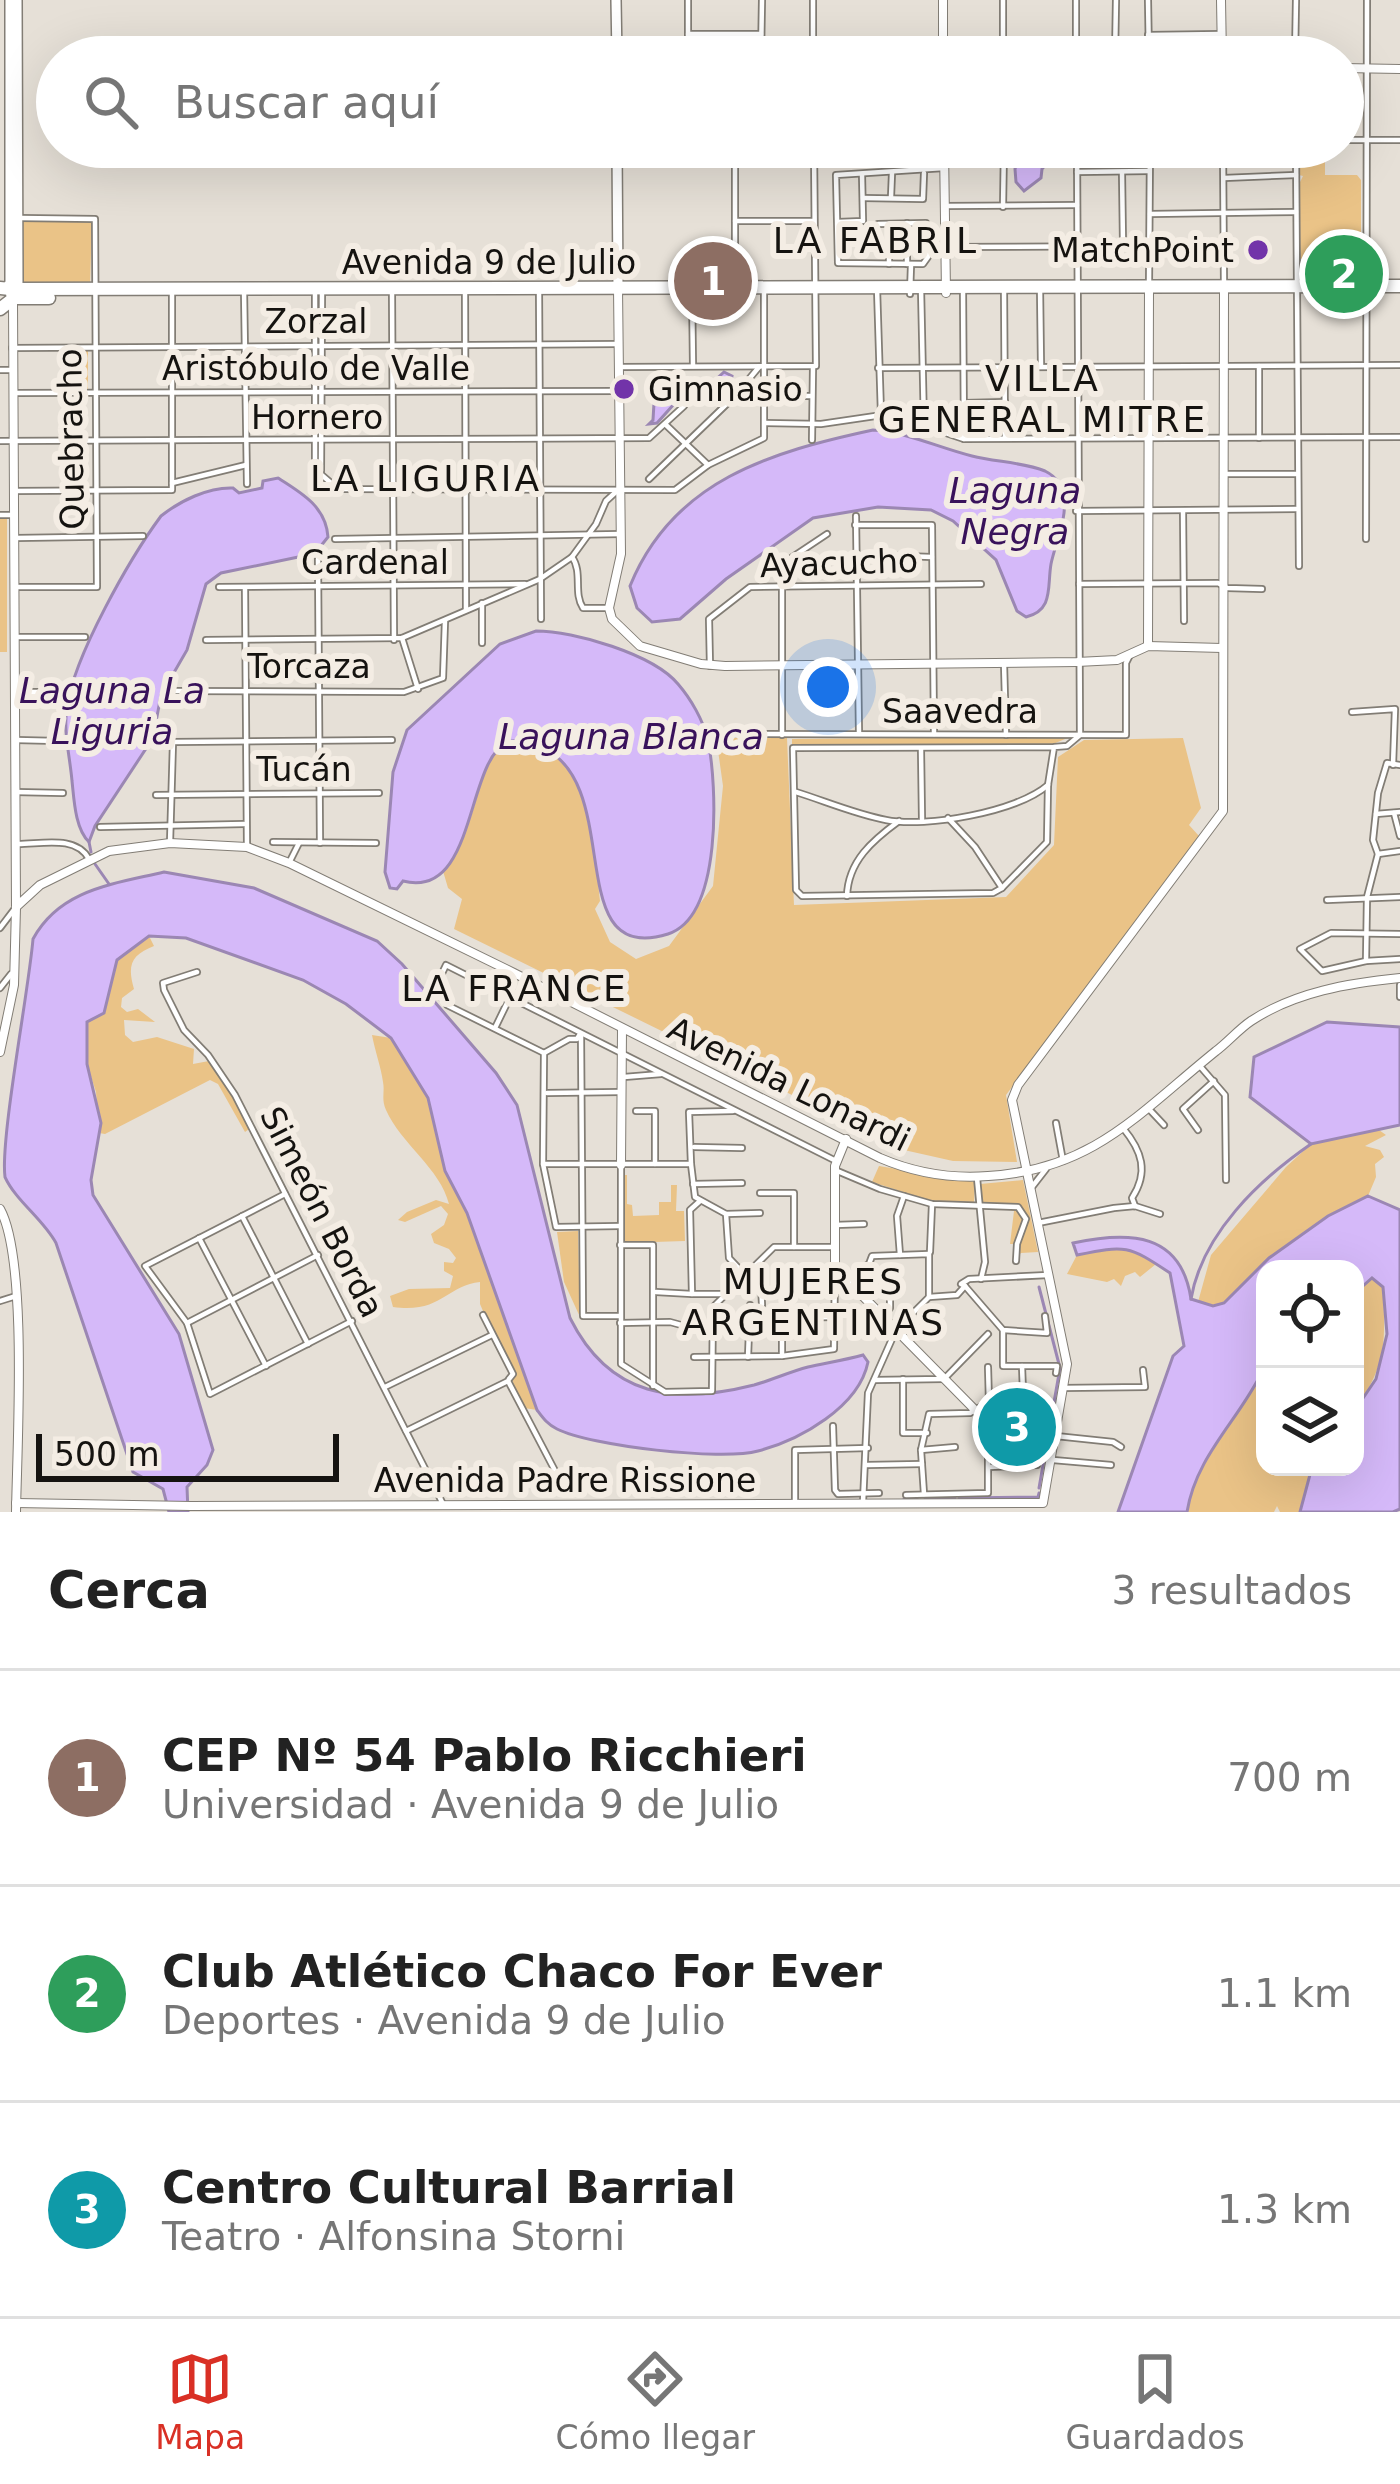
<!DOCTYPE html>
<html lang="es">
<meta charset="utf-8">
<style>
:root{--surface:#fff;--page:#f6f6f6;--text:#222;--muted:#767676;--line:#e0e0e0;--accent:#d93025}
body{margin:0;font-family:"DejaVu Sans",sans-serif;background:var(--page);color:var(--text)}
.controls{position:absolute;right:36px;bottom:36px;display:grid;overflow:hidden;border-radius:24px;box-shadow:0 12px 48px #0002}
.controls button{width:108px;height:108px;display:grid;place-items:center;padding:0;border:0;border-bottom:3px solid var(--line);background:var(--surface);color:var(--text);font:60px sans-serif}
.scale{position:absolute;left:36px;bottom:30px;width:303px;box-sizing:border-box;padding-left:12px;border:6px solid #151310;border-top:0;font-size:33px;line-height:42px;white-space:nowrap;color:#151310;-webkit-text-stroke:9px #f4ede4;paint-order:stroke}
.you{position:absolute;left:828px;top:687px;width:42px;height:42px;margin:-30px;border:9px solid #fff;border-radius:50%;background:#1a73e8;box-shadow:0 0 0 18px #1a73e833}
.badge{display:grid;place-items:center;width:78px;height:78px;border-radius:50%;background:var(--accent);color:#fff;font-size:39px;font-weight:700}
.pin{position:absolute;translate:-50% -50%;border:6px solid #fff;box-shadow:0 3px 12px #0006}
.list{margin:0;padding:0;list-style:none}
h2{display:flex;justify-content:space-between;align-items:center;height:156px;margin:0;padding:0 48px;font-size:51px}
h2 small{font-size:39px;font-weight:400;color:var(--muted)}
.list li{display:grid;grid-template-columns:78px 1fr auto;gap:36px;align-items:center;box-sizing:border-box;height:216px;padding:0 48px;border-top:3px solid var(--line)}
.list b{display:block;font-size:45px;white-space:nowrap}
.list p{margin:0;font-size:39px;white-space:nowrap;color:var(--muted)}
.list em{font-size:39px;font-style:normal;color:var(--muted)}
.icon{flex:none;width:66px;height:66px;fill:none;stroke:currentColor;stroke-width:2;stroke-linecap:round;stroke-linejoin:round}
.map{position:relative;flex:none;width:1400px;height:1512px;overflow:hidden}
.search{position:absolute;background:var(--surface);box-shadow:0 12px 48px #0002;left:36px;right:36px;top:36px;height:132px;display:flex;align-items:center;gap:30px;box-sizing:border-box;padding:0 42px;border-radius:66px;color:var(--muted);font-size:45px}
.sheet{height:804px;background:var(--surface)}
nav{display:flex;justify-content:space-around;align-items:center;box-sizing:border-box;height:168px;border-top:3px solid var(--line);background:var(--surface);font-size:33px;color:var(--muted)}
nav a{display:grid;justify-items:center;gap:6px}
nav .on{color:var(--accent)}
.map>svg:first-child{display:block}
.green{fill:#eac387}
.water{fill:#d5b9f9;stroke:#9b87b3;stroke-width:3}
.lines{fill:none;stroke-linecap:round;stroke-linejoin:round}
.stream{stroke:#9b87b3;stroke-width:3}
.minor-casing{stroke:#827d75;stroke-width:8}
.tertiary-casing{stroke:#827d75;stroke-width:10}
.secondary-casing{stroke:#827d75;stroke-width:12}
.primary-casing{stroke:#827d75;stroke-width:15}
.minor{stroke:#fff;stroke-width:4.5}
.tertiary{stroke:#fff;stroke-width:8}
.secondary{stroke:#fff;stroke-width:9}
.primary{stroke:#fff;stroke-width:12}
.poi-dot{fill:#7234a9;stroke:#f4ede4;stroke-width:4.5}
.labels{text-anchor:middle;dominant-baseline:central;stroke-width:12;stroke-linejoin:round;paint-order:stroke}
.poi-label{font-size:33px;fill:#151310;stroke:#f4ede4;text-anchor:end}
.street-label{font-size:33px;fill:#151310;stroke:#f4ede4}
.neighbourhood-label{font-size:36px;letter-spacing:3px;fill:#151310;stroke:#f4ede4}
.water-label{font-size:36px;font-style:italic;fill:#39125b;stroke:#f4ede4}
</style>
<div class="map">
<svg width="1400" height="1512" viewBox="0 0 1400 1512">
<rect width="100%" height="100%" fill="#e6e0d7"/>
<g class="green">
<path d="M1299 147H1325V175H1357L1361 180V250L1351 251 1350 261 1300 259V182L1303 176 1299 175Z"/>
<path d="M20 220 92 221 90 287 20 283Z"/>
<rect x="61" y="349" width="27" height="41"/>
<rect x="0" y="519" width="7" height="133"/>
<path d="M716 736 787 738 794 905 1006 897 1054 845 1058 757 1084 740 1183 738 1201 808 1189 825 1199 836 1006 1095 1017 1162 953 1161 904 1150 454 929 462 899 448 888 443 871C452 855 463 839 469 822 478 800 483 760 502 745 513 737 525 742 537 746 598 768 594 848 600 901L595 909 610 942 636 959 669 946 713 886 723 786Z"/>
<path d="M1070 737 1053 744 792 747V739Z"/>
<path d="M149 936 154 946C131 955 127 965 134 989L122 998 121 1007 127 1012 138 1009 155 1022 124 1020 125 1035 133 1042 157 1037 194 1049 193 1064 209 1061 228 1087 249 1129 245 1132 218 1084 210 1080 105 1134 99 1133 96 1092 87 1064V1022L104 1012 117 960Z"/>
<path d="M372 1035 391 1038 428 1098 445 1171 467 1213 537 1410 524 1408 480 1304V1282C447 1285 441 1314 393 1307L390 1296 409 1289 450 1288 453 1276 444 1271V1262L453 1263 456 1258 449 1249 434 1243 431 1234 444 1225 448 1214 441 1206 405 1222 398 1220 407 1212 436 1200 449 1204C440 1168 401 1144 386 1110 381 1099 385 1092 383 1082 381 1067 375 1051 372 1035Z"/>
<path d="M1379 1130 1386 1135 1365 1146 1380 1150 1384 1157 1375 1164 1376 1177 1368 1196 1328 1216 1224 1303 1213 1306 1198 1302 1211 1255 1286 1167 1311 1144Z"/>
<path d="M879 1166 975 1182 974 1203 931 1201 872 1182Z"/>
<path d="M621 1175H627V1204L632 1205 633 1216 659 1215V1202H671V1185H677L676 1211H684L685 1241 623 1243Z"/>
<path d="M1023 1180 1038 1252 1021 1253 1017 1257 1018 1244H1010L1014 1211 981 1204 980 1184Z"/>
<path d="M578 1231 580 1317 564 1282 557 1232Z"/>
<path d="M1126 1246 1156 1264 1140 1277 1135 1272 1125 1276 1121 1286 1114 1279 1107 1282 1067 1274 1077 1255Z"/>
<path d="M1372 1278 1383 1287C1385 1342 1388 1362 1355 1410V1293Z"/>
<path d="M1265 1368V1467H1312L1300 1512H1280L1277 1506 1274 1512H1187C1196 1457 1235 1412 1265 1368Z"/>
</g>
<g class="water">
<path d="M1022 147H1061L1042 169 1041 178 1024 191 1016 182 1015 169Z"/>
<path d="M724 372 732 376 730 385C718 389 685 403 675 403L657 423 649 424 653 420 654 403 667 391 712 383Z"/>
<path d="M873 430C907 432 939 448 972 456 995 462 1023 462 1045 471 1051 474 1055 477 1059 483 1073 509 1056 539 1051 564 1047 587 1054 610 1026 617L1017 611 996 560 953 521 931 510 878 507 813 518 726 579 680 619 652 622 637 608 630 586C673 480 771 452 873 430Z"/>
<path d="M278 478C302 493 326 507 328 537L320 547 303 556 221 573 206 584 187 650 161 695 153 738 95 826 89 842C75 829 74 799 72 781 70 757 63 731 67 707 74 656 130 558 161 516 180 501 208 487 233 488L239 493 262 488 263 481Z"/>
<path d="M536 631C574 631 653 654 678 684 691 699 703 720 708 740 717 785 723 916 668 934 560 967 626 786 543 748 533 744 518 738 508 742 465 760 477 900 403 881L397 889 390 888 385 872 393 772 407 730 500 644Z"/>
<path d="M164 872 254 888 377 941 402 964 496 1073 517 1105 570 1318C610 1398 675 1405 754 1385 772 1380 789 1372 808 1367 826 1363 845 1360 863 1355L868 1362C859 1407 800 1440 758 1451 721 1461 591 1446 557 1429 547 1424 543 1418 537 1410L467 1213 445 1171 428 1098 391 1038 346 1004 303 980 186 938 149 936 117 960 104 1013 87 1022V1064L101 1123 91 1180 93 1195 179 1334 213 1450 207 1465 187 1487 188 1512H169L163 1489 133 1472 56 1243C43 1219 16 1201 5 1177 0 1139 29 989 33 939 60 889 114 884 164 872Z"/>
<path d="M1327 1022 1400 1027V1125L1311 1144 1250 1097 1254 1057Z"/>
<path d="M1368 1196 1400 1210V1509L1393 1512H1300L1312 1467H1355V1410L1376 1379 1387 1334 1383 1287 1372 1278 1355 1293V1269H1265C1265 1293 1272 1352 1262 1372 1238 1421 1196 1456 1187 1512H1118L1173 1356 1184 1346 1170 1273C1128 1245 1126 1245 1077 1255L1073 1243C1129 1231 1181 1232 1191 1299L1213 1306 1224 1303 1269 1258 1328 1216Z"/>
</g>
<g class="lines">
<g class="stream">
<path d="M89 842 91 852"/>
<path d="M95 864 109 884"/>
<path d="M1191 1299C1202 1234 1259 1180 1311 1144"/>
<path d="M1039 1488 1060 1368 1039 1287"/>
<path d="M959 1498 1038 1497 1039 1493"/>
<path d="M904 1499H917"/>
<path d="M925 1499 955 1498"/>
</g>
<g class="minor-casing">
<g id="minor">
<path d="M688 0V57"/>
<path d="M1003 0V57"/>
<path d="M1148 0 1149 57"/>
<path d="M688 34H761"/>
<path d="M1148 35 1221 34"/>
<path d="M761 57 762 0"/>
<path d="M813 57V0"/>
<path d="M1076 57V0"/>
<path d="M1115 57 1116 0"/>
<path d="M1295 57 1296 0"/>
<path d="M1343 140H1400"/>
<path d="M735 147V296"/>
<path d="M1223 147 1224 286"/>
<path d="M1296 147 1299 566"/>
<path d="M1077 172 1149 171"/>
<path d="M1122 172 1123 244"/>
<path d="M1224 178 1296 175"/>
<path d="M891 197 892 173"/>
<path d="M863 198 923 199 924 173"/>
<path d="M945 206 1077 205"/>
<path d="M1003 207 1004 147"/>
<path d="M1150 214 1296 212"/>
<path d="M735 221H813"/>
<path d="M838 222 863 221 862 174"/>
<path d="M878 224 926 223 928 257 923 264 838 263 836 175 944 168"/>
<path d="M889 224V264"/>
<path d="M945 247 1150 246"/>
<path d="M907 264V223"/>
<path d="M1149 285 1150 147"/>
<path d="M1004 287 1005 438"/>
<path d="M1040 287 1041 366"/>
<path d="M692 288 693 366"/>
<path d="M877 288 881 414"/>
<path d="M921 288 924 426"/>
<path d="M244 289 247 484"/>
<path d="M539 289 541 619"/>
<path d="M963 289 964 439"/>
<path d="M315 290V492"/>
<path d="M392 292 394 640"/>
<path d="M465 292 466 610"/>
<path d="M910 294 911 265"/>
<path d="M12 348 618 344"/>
<path d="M1259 366V438"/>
<path d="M621 367 816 366 814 147"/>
<path d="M878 368 1400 365"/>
<path d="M0 370H12"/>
<path d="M14 393 621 391"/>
<path d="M765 396H812"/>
<path d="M964 403 1005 402"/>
<path d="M765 423 821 424 889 414 964 439 1400 437"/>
<path d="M665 424 708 465"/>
<path d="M812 440 813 367"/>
<path d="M0 441 649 438 684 406"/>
<path d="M317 471 338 489 675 490 708 465 764 438V288"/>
<path d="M321 471 322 291"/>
<path d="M1224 474H1296"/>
<path d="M649 479 734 397 759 367"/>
<path d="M172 483 246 465"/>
<path d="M13 491 172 490V294"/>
<path d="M1076 511 1296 509"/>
<path d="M1183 511 1184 621"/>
<path d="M0 515H14"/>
<path d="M856 516 859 733"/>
<path d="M855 525H932L934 734"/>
<path d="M16 538 143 536"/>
<path d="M335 539 621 534"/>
<path d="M1366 539 1367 0"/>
<path d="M875 555 932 557"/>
<path d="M572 557C583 572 573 593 583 608H607"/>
<path d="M318 559 320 843"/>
<path d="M1079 584 1218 583 1227 588 1262 589"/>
<path d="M14 587H97L95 219 20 218"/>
<path d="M219 587 525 584"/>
<path d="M245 589 247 847"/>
<path d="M14 637H85"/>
<path d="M402 638 418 689"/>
<path d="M206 640 402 638 540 579 572 557 596 524 606 501 618 490"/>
<path d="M482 643V603"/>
<path d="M1004 663 1006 735"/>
<path d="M710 666 709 619 750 587 981 584"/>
<path d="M173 691 404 692 443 678 445 621"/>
<path d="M15 692H63"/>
<path d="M1352 712 1395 709 1393 765"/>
<path d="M723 734 1126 735V663L1130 655"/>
<path d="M782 735V564L827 534"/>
<path d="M16 740 58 741"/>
<path d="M1054 747 1048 785 1047 842 1002 888 993 893 802 896 796 890 793 748 1054 747 1067 746 1080 735 1077 148"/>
<path d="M921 749 922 819"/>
<path d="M15 792 63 793"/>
<path d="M796 792C825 801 855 814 886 820 926 828 1017 812 1048 785"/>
<path d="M156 795 379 793"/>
<path d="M1394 813 1400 836"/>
<path d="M1376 814 1400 812"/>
<path d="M948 818 975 847 1002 888"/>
<path d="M100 827 244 824"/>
<path d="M273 842 376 843"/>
<path d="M170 843 173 742 392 740"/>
<path d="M18 844C42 844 76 835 89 859"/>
<path d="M1378 854 1400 851"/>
<path d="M289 863 299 843"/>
<path d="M847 896C848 861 873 840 899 821"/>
<path d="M1327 900 1400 897"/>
<path d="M0 928 16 907"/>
<path d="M1400 934 1331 933 1300 949 1322 971 1366 961 1400 959"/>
<path d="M1366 961 1367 897 1378 854 1373 840 1378 793 1387 763 1400 765"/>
<path d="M197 972 163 983 164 990 184 1030 208 1055 235 1095 443 1504"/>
<path d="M1400 985V997"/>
<path d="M0 988 11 974"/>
<path d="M495 1028 510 997"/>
<path d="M581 1034 583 1316H619"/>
<path d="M544 1053 447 1005 435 988 446 965 836 1161"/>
<path d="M544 1053 543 1164 556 1227 620 1226"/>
<path d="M544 1053 569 1039H577L580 1034"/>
<path d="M1199 1065 1225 1095 1226 1180"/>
<path d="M624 1077 661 1074"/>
<path d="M547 1093 620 1092"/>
<path d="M1148 1108 1164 1125"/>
<path d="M636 1111H655V1164"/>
<path d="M1056 1123 1063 1161"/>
<path d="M1123 1128C1142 1151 1149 1172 1132 1198L1135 1206"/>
<path d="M1198 1130 1183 1109 1214 1081"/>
<path d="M694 1147 742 1148"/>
<path d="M543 1164H691L695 1197 726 1214 729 1258 745 1275"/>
<path d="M691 1164 689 1112 733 1111"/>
<path d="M621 1165V1364L665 1392 712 1391 713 1307 774 1247H834"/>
<path d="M835 1170 880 1189 932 1204 1018 1207 1026 1219 1017 1244 1016 1261"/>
<path d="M977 1178 985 1262 981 1279"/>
<path d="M693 1184 742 1183"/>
<path d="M1032 1187 1046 1169"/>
<path d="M760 1193H794V1247"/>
<path d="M285 1194 145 1266 187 1323 210 1394 352 1321"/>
<path d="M700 1201 690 1210 692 1294H727"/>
<path d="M726 1214 760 1213"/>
<path d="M242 1216 308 1344"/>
<path d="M1038 1223 1114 1208 1135 1206 1160 1214"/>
<path d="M835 1225 864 1224"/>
<path d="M199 1238 266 1366"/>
<path d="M620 1245H653V1386"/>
<path d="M930 1252 932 1204"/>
<path d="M900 1255 897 1216 904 1196"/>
<path d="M760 1263 762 1305"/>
<path d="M844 1278 869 1264 872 1256 929 1254V1297"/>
<path d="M965 1286 1003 1330 1047 1333 1045 1316"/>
<path d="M656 1292 692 1294"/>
<path d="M0 1301 16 1296"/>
<path d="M483 1315 513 1374 509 1379"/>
<path d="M885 1315 890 1308V1286"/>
<path d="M187 1323 318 1255"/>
<path d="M620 1323 670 1322 692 1328"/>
<path d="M1003 1330V1366H1057L1056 1373"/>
<path d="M782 1356V1318L834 1317"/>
<path d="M694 1357 782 1356 834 1349 835 1268"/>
<path d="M748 1357 750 1305"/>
<path d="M1022 1366 1024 1418"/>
<path d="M903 1379V1433H927"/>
<path d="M875 1380 944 1379 988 1334"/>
<path d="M385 1387 492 1335"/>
<path d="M1062 1388 1145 1387 1143 1370"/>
<path d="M833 1426 835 1490 838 1494 879 1493"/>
<path d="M406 1431 508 1381 563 1486"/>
<path d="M1056 1436 1113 1442 1121 1447"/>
<path d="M921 1450 955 1447"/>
<path d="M1053 1460 1111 1465"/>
<path d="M867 1465 922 1464"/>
<path d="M989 1467 1037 1465"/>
<path d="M924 1494 921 1450 929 1414 970 1413 989 1402 988 1367"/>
<path d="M906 1495 988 1493V1419"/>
<path d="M795 1502V1450L868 1448"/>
<path d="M863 1502 868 1393 896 1330 929 1297 957 1295 965 1286 961 1284 969 1279 1048 1275"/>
</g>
</g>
<g class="tertiary-casing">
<g id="tertiary">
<path d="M943 0V57"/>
<path d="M1221 0 1222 57"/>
<path d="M1343 68 1400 69"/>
<path d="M944 147 946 293"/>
<path d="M618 288 621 554 609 608 612 619 640 646 701 664 725 666 1077 662 1117 660 1148 646 1222 648"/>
<path d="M1148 646 1149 287"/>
<path d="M16 907 40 885 109 851 170 843 247 847 289 863 514 973 880 1158C915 1173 949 1179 988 1176 1093 1170 1139 1113 1216 1051 1228 1042 1239 1029 1251 1021 1295 992 1349 983 1400 978"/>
<path d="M0 1052 14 985 16 907 13 302"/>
<path d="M846 1139 835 1166V1268L983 1418H1036L1044 1423"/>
<path d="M621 1165 622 1029"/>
<path d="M0 1209C28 1259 17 1447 16 1512"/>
<path d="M16 1503 191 1506 1043 1503 1067 1364 1012 1100 1018 1085 1223 811 1224 287"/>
</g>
</g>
<g class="secondary-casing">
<g id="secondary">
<path d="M616 0 617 57"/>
<path d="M617 147 618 288"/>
<path d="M6 288 10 283V0"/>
<path d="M15 294 18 289 17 0"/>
</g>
</g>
<g class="primary-casing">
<g id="primary">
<path d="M0 288 10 289 14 298 0 309"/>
<path d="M10 289 1400 286"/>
<path d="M14 298H49"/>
</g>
</g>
<use href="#minor" class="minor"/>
<use href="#tertiary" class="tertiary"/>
<use href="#secondary" class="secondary"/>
<use href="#primary" class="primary"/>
</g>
<g class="poi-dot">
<circle cx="1258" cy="250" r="12"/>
<circle cx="624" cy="389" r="12"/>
</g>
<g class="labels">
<g class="poi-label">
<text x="1234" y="250">MatchPoint</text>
<text x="648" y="389" text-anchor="start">Gimnasio</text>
</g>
<g class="street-label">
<text x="489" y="262">Avenida 9 de Julio</text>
<text x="316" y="321">Zorzal</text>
<text x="316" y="368">Aristóbulo de Valle</text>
<text x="317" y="417">Hornero</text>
<text transform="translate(71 439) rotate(-91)">Quebracho</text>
<text x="375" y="562">Cardenal</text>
<text transform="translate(839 563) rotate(-2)">Ayacucho</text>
<text x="309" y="666">Torcaza</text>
<text x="960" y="711">Saavedra</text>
<text x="304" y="769">Tucán</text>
<text transform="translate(789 1084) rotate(26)">Avenida Lonardi</text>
<text transform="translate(322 1212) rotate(63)">Simeón Borda</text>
<text x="565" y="1480">Avenida Padre Rissione</text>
</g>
<g class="neighbourhood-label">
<text x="876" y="240">LA FABRIL</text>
<text x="1043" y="378">VILLA<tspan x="1043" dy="41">GENERAL MITRE</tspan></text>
<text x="426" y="478">LA LIGURIA</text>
<text x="515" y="988">LA FRANCE</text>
<text x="814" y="1281">MUJERES<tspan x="814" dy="41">ARGENTINAS</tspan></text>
</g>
<g class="water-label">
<text x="1015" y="490">Laguna<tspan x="1015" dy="41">Negra</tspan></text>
<text x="112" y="690">Laguna La<tspan x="112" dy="41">Liguria</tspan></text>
<text x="631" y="736">Laguna Blanca</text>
</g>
</g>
</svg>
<div class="controls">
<button><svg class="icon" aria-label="locate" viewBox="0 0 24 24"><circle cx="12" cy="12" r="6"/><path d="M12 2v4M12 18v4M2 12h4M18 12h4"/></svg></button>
<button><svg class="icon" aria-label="layers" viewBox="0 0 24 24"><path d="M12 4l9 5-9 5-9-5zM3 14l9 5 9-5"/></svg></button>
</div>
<div class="scale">500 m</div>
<div class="you"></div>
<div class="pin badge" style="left:713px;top:281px;background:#8d6e63">1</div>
<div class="pin badge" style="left:1344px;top:274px;background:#2e9e5b">2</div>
<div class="pin badge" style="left:1017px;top:1427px;background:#0f9aa8">3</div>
<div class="search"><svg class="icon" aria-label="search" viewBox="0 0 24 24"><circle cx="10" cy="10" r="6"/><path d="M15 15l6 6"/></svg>Buscar aquí</div>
</div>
<section class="sheet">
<h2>Cerca<small>3 resultados</small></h2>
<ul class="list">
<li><span class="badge" style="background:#8d6e63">1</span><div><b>CEP Nº 54 Pablo Ricchieri</b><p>Universidad · Avenida 9 de Julio</p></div><em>700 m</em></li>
<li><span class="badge" style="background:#2e9e5b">2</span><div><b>Club Atlético Chaco For Ever</b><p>Deportes · Avenida 9 de Julio</p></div><em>1.1 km</em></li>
<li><span class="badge" style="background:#0f9aa8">3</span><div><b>Centro Cultural Barrial</b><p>Teatro · Alfonsina Storni</p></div><em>1.3 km</em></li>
</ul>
</section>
<nav>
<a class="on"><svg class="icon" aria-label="map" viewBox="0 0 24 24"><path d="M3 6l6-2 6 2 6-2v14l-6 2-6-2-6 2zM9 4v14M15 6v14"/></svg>Mapa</a>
<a><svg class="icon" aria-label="directions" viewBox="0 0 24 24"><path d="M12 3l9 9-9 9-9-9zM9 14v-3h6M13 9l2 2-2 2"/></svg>Cómo llegar</a>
<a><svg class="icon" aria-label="saved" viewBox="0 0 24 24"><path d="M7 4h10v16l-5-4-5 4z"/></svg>Guardados</a>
</nav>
